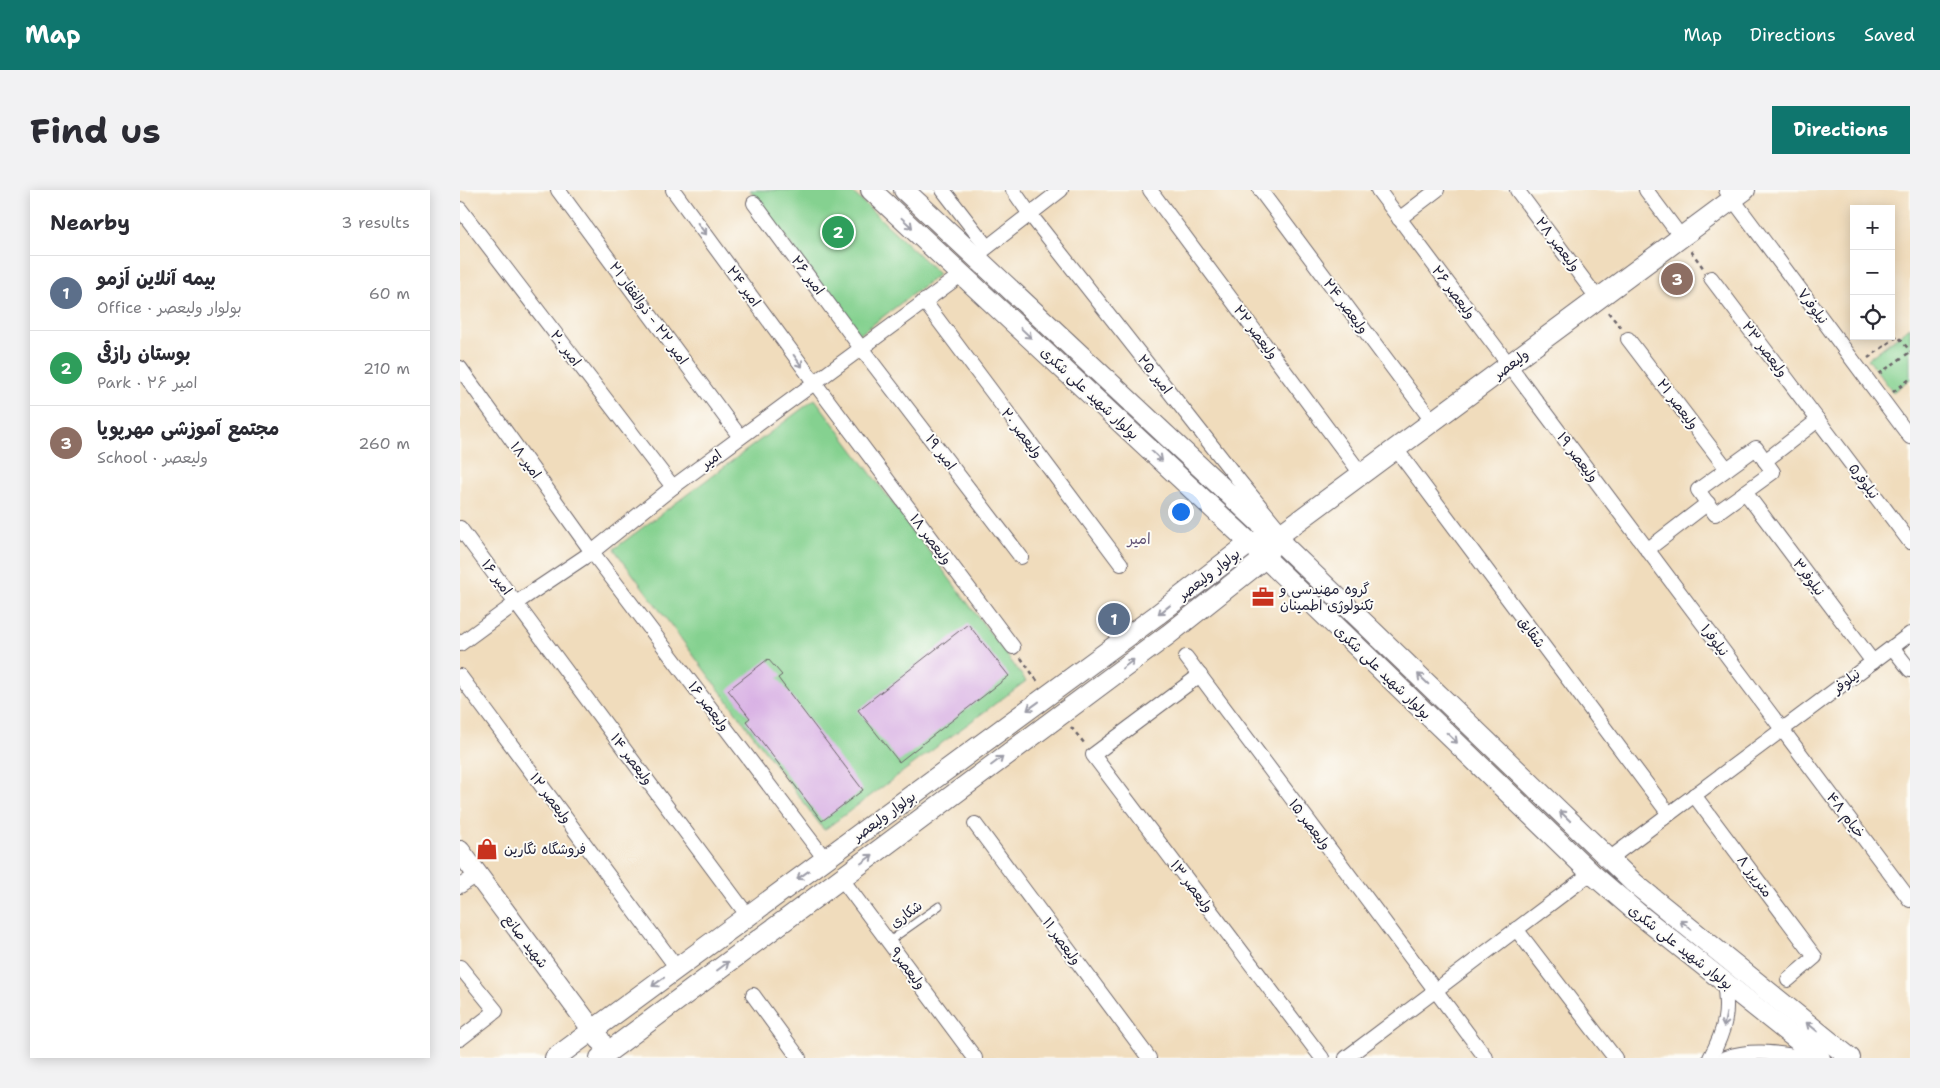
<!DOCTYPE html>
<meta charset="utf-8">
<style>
:root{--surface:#fff;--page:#f2f2f3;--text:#2b2b33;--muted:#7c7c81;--line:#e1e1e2;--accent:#0f766e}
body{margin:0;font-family:"Shantell Sans","Playpen Sans Arabic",sans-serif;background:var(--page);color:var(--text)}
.controls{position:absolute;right:15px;top:15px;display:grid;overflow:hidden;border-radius:0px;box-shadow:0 2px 12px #0003}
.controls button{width:45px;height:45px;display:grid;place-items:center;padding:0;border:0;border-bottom:1px solid var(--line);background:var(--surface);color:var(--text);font:25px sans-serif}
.you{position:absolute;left:720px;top:321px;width:18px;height:18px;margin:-12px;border:4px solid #fff;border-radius:50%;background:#1a73e8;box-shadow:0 0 0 8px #1a73e833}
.badge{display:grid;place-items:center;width:32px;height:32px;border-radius:50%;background:var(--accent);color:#fff;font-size:16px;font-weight:700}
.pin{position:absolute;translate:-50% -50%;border:2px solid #fff;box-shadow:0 1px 5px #0006}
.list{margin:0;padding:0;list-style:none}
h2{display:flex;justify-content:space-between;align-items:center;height:65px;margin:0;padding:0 20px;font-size:21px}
h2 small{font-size:16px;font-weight:400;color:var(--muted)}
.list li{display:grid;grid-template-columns:32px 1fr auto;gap:15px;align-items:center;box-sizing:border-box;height:75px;padding:0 20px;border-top:1px solid var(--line)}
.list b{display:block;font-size:19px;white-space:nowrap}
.list p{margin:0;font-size:16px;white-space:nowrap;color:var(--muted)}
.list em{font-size:16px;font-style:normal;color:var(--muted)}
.icon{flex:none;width:28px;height:28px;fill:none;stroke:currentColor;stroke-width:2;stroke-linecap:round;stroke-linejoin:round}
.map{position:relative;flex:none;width:1450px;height:868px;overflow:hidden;border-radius:0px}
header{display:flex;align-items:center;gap:30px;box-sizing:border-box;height:70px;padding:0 25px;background:var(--accent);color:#fff}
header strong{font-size:24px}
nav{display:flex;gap:28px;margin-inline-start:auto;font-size:18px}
.intro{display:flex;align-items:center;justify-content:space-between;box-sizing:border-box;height:120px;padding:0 30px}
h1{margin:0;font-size:35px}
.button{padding:12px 22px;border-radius:0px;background:var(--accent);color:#fff;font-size:18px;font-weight:700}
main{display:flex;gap:30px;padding:0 30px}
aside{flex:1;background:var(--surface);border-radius:0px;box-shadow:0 2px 12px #0003}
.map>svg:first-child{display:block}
.green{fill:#85d190;stroke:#547a66}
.building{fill:#d8b0e4}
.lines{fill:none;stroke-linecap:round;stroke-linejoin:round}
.lane-casing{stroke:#6a6368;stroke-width:9}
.street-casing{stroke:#6a6368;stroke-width:16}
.secondary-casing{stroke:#6a6368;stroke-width:22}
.path{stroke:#6a6368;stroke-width:2.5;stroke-dasharray:4 4;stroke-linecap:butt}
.lane{stroke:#fff;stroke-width:7}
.street{stroke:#fff;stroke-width:14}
.secondary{stroke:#fff;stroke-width:20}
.oneway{stroke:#9c9ca7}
.labels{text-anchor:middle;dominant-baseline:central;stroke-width:4;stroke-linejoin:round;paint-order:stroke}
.street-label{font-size:14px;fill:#22223b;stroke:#fdfcf7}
.poi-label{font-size:14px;fill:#22223b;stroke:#fdfcf7;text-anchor:start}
.neighbourhood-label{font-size:15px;fill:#625476;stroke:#fdfcf7}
</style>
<header>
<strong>Map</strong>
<nav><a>Map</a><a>Directions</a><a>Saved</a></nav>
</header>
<div class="intro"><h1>Find us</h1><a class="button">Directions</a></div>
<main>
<aside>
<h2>Nearby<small>3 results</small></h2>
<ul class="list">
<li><span class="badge" style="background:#5c6f8a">1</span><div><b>بیمه آنلاین اَزمو</b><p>Office · بولوار ولیعصر</p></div><em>60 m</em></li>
<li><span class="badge" style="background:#2e9e5b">2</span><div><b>بوستان رازقی</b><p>Park · امیر ۲۶</p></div><em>210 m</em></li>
<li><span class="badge" style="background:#8d6e63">3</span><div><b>مجتمع آموزشی مهرپویا</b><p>School · ولیعصر</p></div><em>260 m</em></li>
</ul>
</aside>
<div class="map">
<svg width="1450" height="868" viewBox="0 0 1450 868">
<rect width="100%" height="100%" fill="#fdfcf7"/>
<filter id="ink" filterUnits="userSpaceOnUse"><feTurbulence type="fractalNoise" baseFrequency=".02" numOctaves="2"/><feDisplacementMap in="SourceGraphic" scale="10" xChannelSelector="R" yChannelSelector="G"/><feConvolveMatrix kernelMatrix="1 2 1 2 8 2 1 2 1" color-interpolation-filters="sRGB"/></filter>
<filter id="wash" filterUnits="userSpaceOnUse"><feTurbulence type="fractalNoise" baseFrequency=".0096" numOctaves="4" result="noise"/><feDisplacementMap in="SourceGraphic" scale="20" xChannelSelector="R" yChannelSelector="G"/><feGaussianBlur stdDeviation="1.12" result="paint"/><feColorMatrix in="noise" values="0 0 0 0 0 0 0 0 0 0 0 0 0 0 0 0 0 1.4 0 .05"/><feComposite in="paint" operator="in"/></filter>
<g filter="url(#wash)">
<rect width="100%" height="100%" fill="#f0dcbc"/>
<g class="green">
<path d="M290 0H390L479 84 399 145Z"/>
<path d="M1450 137V189L1433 202 1408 169Z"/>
<path d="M355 209 566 491 364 640 154 359Z"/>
</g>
<g id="blocks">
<g class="building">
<path d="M508 434 549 486 439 572 398 520Z"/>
<path d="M308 469 322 485 318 488 403 600 362 631 286 531 290 528 268 500Z"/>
</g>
</g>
</g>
<g filter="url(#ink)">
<use href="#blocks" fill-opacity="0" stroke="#6a6368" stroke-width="1"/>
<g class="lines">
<g class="lane-casing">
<path id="lane" d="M428 752 479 716"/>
</g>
<g class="street-casing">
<g id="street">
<path d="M98 0 280 247"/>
<path d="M213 0 354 192 553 457"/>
<path d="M483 0 527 57"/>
<path d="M553 0 569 23 781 293 822 343"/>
<path d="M690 0 902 285"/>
<path d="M800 0 973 232"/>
<path d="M918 0 1450 710"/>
<path d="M1057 0 1138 109"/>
<path d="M1186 0 1221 47"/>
<path d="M1266 0 1450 247"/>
<path d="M294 13 401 158 561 367"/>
<path d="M0 19 213 297"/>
<path d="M939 29 977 0"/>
<path d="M516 66 601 0"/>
<path d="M1251 88 1450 352"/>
<path d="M464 111 661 374"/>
<path d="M1168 149 1267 279"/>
<path d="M0 178 132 362 365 669"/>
<path d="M1296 258 1313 282 1255 324 1238 300Z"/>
<path d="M936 259 1209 624"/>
<path d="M1305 271 1358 230"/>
<path d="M1285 302 1413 472"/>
<path d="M0 338 288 726"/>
<path d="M1187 360 1248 313"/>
<path d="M0 454 56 413 132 362 213 297 502 84"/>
<path d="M1432 457 1450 480"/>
<path d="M726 467 1026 868"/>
<path d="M740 485 633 565 862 868"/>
<path d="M0 486 217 778"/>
<path d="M1234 605 1355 767 1328 790"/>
<path d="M515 634 689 868"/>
<path d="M1149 669 1450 444"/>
<path d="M381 688 515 868"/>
<path d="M0 696 17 685"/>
<path d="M1056 739 1155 868"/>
<path d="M0 777 36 821 0 849"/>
<path d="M293 805 339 868"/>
<path d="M886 868 1131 683"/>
<path d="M1250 868C1265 841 1270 820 1263 790"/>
<path d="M1265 868C1293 858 1320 864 1349 868"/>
</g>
</g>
<g class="secondary-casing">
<g id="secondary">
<path d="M411 0 790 353 1131 683 1180 725 1360 868"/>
<path d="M444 0 816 348 1174 693 1390 868"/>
<path d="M0 661 140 850"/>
<path d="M95 868 697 425 790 353 802 350"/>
<path d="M140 868 709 444 805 368 816 348 822 343 1285 0"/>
</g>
</g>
<g class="path">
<path d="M1231 61 1244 79"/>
<path d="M1148 122 1162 139"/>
<path d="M1408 168 1438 146 1450 161"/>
<path d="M1419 184 1450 162"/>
<path d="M1433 202 1450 189"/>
<path d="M561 468 578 492"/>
<path d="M611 537 625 554"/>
</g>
<use href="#lane" class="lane"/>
<use href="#street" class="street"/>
<use href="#secondary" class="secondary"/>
</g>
<defs><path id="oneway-shaft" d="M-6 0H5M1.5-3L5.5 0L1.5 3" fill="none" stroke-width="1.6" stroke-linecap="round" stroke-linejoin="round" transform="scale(1.25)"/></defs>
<g class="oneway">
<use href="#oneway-shaft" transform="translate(447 33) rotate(43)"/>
<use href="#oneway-shaft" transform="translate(242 39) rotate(54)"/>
<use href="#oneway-shaft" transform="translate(566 143) rotate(43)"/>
<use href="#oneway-shaft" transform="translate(338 171) rotate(54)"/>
<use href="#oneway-shaft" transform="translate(697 266) rotate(43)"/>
<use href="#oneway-shaft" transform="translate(704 420) rotate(142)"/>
<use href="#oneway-shaft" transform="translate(668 474) rotate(-37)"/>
<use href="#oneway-shaft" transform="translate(963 489) rotate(-136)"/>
<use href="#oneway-shaft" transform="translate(573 516) rotate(144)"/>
<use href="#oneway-shaft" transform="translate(992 548) rotate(44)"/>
<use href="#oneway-shaft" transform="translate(537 571) rotate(-37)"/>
<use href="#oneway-shaft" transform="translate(1105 626) rotate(-136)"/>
<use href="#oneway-shaft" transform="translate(407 669) rotate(-37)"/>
<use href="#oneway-shaft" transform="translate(343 685) rotate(144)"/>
<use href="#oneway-shaft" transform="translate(1226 735) rotate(-141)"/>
<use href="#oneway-shaft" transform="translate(263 776) rotate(-37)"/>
<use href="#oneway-shaft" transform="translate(198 792) rotate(144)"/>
<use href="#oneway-shaft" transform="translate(1265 830) rotate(101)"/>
<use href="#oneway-shaft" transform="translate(1352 837) rotate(-141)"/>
</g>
</g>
<defs>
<g id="office-bare" transform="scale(1.725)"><path d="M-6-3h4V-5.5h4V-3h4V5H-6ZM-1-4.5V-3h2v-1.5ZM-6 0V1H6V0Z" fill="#c8321e" stroke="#fdfcf7" stroke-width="2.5" paint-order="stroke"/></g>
<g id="shop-bare" transform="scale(1.725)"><path d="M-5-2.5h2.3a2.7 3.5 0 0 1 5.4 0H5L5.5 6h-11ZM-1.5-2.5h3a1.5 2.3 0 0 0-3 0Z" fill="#c8321e" stroke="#fdfcf7" stroke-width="2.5" paint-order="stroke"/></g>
</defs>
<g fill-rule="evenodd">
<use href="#office-bare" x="803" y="407"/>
<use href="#shop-bare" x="27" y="659"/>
</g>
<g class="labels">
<g class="street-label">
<text transform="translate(1098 54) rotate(53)">ولیعصر ۲۸</text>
<text transform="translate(348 85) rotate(53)">امیر ۲۶</text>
<text transform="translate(284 96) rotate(54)">امیر ۲۴</text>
<text transform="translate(994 102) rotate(53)">ولیعصر ۲۶</text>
<text transform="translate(886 116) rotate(53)">ولیعصر ۲۴</text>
<text transform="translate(1353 116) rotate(53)">نیلوفر۷</text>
<text transform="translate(189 123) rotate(54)">امیر ۲۲ - ذوالفقار ۲۱</text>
<text transform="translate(796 142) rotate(53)">ولیعصر ۲۲</text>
<text transform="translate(106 158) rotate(53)">امیر ۲۰</text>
<text transform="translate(1305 159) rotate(53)">ولیعصر ۲۳</text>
<text transform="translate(1051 174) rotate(-37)">ولیعصر</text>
<text transform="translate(695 184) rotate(52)">امیر ۲۵</text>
<text transform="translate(630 203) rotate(43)">بولوار شهید علی شکری</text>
<text transform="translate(1218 214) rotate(53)">ولیعصر ۲۱</text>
<text transform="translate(562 243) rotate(53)">ولیعصر ۲۰</text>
<text transform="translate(481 262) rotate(53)">امیر ۱۹</text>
<text transform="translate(1118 267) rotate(53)">ولیعصر ۱۹</text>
<text transform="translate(251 269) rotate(-36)">امیر</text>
<text transform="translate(66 270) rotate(54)">امیر ۱۸</text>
<text transform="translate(1404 291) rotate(53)">نیلوفر۵</text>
<text transform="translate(471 349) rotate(53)">ولیعصر ۱۸</text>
<text transform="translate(749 384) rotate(-38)">بولوار ولیعصر</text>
<text transform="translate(37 387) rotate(53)">امیر ۱۶</text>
<text transform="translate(1349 387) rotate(53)">نیلوفر۳</text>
<text transform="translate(1072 442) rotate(53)">شقایق</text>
<text transform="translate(1255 450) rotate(53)">نیلوفر۱</text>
<text transform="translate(923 482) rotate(44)">بولوار شهید علی شکری</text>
<text transform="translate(1386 491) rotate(-37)">نیلوفر</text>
<text transform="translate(249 516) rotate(53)">ولیعصر ۱۶</text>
<text transform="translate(172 569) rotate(53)">ولیعصر ۱۴</text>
<text transform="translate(91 608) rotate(53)">ولیعصر ۱۲</text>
<text transform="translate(1386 625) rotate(53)">خیام ۴۸</text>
<text transform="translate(424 626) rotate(-36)">بولوار ولیعصر</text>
<text transform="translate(850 634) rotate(53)">ولیعصر ۱۵</text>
<text transform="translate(1295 686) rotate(53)">۸ متریرز</text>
<text transform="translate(732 696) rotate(53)">ولیعصر ۱۳</text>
<text transform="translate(446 724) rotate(-36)">شکاری</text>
<text transform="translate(66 751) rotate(53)">شهید صانع</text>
<text transform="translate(602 751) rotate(54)">ولیعصر ۱۱</text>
<text transform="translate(1221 757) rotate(38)">بولوار شهید علی شکری</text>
<text transform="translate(448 778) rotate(53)">ولیعصر۹</text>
</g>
<g class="poi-label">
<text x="820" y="399">گروه مهندسی و<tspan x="820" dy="16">تکنولوژی اطمینان</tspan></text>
<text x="44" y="659">فروشگاه نگارین</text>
</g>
<g class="neighbourhood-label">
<text x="679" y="349">امیر</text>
</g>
</g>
</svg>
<div class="controls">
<button>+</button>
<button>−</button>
<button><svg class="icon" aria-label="locate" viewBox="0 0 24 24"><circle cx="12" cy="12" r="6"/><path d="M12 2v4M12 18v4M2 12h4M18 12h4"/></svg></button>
</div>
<div class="you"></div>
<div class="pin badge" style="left:654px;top:429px;background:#5c6f8a">1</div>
<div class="pin badge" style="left:378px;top:42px;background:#2e9e5b">2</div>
<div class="pin badge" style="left:1217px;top:89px;background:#8d6e63">3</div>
</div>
</main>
